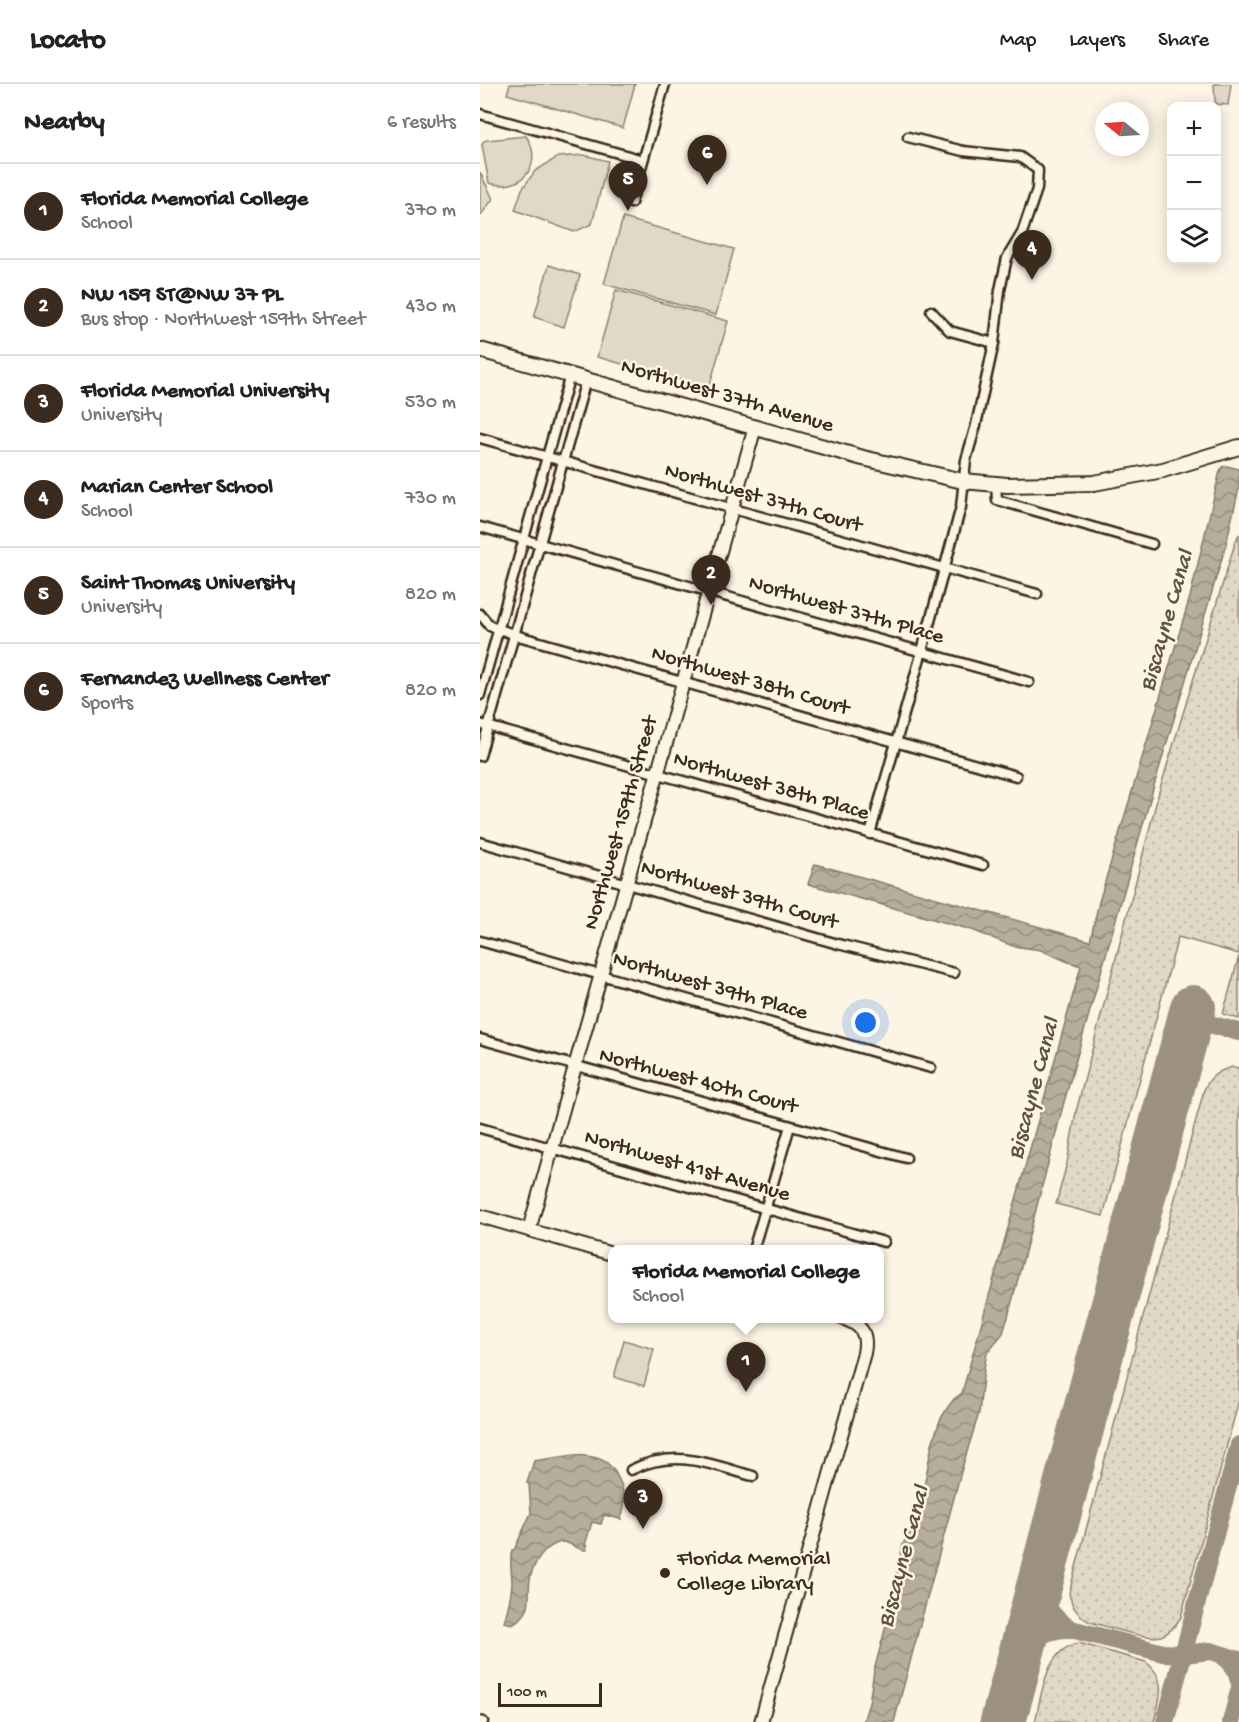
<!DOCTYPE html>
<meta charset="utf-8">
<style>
:root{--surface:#fff;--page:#f6f6f6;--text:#222;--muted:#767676;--line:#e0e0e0;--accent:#3b2a1e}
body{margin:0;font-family:"Gochi Hand",sans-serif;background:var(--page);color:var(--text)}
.controls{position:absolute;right:18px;top:18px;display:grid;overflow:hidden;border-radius:12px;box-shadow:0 3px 15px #0003}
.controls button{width:54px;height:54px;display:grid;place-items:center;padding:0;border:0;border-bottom:2px solid var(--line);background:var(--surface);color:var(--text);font:30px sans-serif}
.compass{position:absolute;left:615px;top:18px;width:54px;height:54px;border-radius:50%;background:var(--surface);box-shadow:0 3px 15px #0003;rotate:288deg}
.scale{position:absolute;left:18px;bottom:15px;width:104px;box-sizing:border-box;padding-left:6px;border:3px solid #3b2a1e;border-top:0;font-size:16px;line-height:21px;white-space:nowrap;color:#3b2a1e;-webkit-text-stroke:4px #fcf5e5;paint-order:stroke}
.you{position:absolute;left:386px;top:939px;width:21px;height:21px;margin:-15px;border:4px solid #fff;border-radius:50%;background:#1a73e8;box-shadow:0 0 0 9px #1a73e833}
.badge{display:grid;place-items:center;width:39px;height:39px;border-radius:50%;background:var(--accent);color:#fff;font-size:20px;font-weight:700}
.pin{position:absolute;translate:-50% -50px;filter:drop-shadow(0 2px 3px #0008)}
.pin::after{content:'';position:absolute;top:32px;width:21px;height:18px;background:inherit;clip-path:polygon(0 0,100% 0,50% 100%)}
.popup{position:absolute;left:128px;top:1161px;width:276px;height:78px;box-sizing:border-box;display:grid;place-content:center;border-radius:12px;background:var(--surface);filter:drop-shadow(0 2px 4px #0005);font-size:20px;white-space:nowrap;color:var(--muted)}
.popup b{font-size:22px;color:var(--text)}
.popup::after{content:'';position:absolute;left:50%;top:100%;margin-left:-12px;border:12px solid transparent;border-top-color:var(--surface)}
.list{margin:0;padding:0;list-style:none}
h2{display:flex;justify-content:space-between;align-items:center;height:78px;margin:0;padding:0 24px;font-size:26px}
h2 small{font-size:20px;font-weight:400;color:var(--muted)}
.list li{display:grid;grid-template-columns:39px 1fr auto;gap:18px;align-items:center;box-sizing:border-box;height:96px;padding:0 24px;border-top:2px solid var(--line)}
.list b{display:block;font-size:22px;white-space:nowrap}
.list p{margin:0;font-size:20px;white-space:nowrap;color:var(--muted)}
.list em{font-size:20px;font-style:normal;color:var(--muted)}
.icon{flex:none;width:33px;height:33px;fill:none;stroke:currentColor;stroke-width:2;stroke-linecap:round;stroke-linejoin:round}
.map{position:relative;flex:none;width:759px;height:1638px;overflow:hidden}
header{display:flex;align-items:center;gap:36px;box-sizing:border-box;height:84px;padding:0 30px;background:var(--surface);border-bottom:2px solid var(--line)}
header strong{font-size:28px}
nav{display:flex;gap:33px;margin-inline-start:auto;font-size:21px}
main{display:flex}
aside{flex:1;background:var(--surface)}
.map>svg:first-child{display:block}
.grass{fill:url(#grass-dots);stroke:#8e8173;stroke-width:1.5}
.forest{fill:url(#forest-firs);stroke:#8e8173;stroke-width:1.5}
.pitch{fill:#e0d8c8;stroke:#8e8173;stroke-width:1.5}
.water{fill:url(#water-waves);stroke:#85796b;stroke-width:1.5}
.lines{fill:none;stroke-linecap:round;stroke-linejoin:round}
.taxiway{stroke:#9c9082;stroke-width:18}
.runway{stroke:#9c9082;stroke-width:46}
.street-casing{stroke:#3b2a1e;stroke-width:13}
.secondary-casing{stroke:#3b2a1e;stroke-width:16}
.primary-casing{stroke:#3b2a1e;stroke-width:18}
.street{stroke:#fcf5e5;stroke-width:8}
.secondary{stroke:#fcf5e5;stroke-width:12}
.primary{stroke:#fcf5e5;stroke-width:14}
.poi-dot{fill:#3b2a1e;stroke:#fcf5e5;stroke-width:2}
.labels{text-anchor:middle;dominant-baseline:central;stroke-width:5;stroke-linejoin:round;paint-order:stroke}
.street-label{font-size:22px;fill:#3b2a1e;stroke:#fcf5e5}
.poi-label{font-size:22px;fill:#3b2a1e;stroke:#fcf5e5;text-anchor:start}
.water-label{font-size:24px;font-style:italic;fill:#605144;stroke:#fcf5e5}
</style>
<header>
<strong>Locato</strong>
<nav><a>Map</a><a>Layers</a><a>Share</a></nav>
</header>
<main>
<aside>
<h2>Nearby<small>6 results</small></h2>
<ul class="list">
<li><span class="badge">1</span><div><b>Florida Memorial College</b><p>School</p></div><em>370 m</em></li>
<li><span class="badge">2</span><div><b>NW 159 ST@NW 37 PL</b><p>Bus stop · Northwest 159th Street</p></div><em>430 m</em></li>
<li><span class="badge">3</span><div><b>Florida Memorial University</b><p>University</p></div><em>530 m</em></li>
<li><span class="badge">4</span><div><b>Marian Center School</b><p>School</p></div><em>730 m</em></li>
<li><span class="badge">5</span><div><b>Saint Thomas University</b><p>University</p></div><em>820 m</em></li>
<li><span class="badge">6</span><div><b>Fernandez Wellness Center</b><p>Sports</p></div><em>820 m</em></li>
</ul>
</aside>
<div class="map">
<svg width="759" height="1638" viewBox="0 0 759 1638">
<defs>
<pattern id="grass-dots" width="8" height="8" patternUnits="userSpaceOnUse" patternTransform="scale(1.5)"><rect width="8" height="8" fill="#e0d8c8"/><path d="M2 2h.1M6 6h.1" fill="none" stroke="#c1baab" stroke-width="1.8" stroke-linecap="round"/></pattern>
<pattern id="forest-firs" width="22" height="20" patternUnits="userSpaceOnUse" patternTransform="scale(1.5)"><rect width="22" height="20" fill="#e0d8c8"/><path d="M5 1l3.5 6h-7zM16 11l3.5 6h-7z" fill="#c1baab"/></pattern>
<pattern id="water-waves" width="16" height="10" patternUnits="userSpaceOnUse" patternTransform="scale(1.5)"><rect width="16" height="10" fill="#b7ad9e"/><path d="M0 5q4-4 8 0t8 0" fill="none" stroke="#968d80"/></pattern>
</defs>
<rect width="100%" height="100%" fill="#fcf5e5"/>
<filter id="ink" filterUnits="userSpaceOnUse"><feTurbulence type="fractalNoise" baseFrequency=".0167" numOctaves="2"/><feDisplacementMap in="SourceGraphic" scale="12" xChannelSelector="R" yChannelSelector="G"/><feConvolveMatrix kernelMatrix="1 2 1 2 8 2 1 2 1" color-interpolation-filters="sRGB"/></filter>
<g filter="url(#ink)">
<g class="grass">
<path d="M759 450V870L698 853 623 1132 576 1120 587 1079 596 1028 679 708 755 459Z"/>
<path d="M759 872V935L743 930Z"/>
<path d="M753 983 759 984V1316L701 1533C696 1541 690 1549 681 1552 666 1556 626 1542 610 1538 597 1531 592 1523 589 1509L724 1006C729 993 739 986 753 983Z"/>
<path d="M599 1559 666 1578C688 1595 680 1615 674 1638H555C562 1610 565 1565 599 1559Z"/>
</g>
<path class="forest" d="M0 88 13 115 0 132Z"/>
<g class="pitch">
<path d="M30 0H155L143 44 27 10Z"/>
<path d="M734 0H751L748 21 737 20 735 17Z"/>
<path d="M46 52C65 80 42 109 9 99L2 61 4 57 7 56Z"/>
<path d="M104 71 128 77 112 140 94 148 35 126 42 105 55 87 78 73Z"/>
<path d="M143 134 254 165 236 231 124 200Z"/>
<path d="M69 181 100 191 84 243 54 233Z"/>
<path d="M136 206 248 237 229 304 117 273Z"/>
<path d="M144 1256 174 1265 164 1302 134 1293Z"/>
</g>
<g class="water">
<path d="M747 382 759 385V404L745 464 673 705 584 1018 528 1233 523 1249 507 1269 504 1284 499 1329 482 1384 414 1638H383L389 1619 394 1587 407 1538 423 1460 432 1444 443 1408 452 1360 460 1336 468 1323 474 1315 482 1309 601 882 586 877 561 866 533 862 492 846 328 800 335 780 610 857 619 818 710 513 740 387 742 383Z"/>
<path d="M94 1371C103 1372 114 1372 122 1376 136 1382 146 1407 144 1421 144 1426 142 1431 141 1435L124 1431 121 1440 112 1438 105 1461 107 1462 106 1466C97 1466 92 1459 83 1458 77 1458 71 1462 66 1466 58 1474 52 1484 50 1495 47 1515 55 1528 32 1540L24 1538C28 1525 31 1513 32 1499 32 1487 29 1478 32 1466H34L51 1429 49 1400 47 1399 54 1377Z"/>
</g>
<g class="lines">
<g class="taxiway">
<path d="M711 935 759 948"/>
<path d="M561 1494C562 1520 570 1532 591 1545L683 1569 703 1570 731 1567 759 1576"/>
<path d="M541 1569C555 1553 569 1544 591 1545"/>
<path d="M743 1572C752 1578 757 1586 759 1597"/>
<path d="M685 1638 759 1361"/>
<path d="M751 1638 759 1607"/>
</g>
<path class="runway" d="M523 1638 713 924"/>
<g class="street-casing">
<g id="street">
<path d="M0 30 163 76"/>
<path d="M151 119 185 0"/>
<path d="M451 227 470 247 514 259"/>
<path d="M0 354 557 510"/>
<path d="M516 400 517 416 672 460"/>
<path d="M0 443 549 598"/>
<path d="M0 530 10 542 42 553 536 692"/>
<path d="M0 611 90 291"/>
<path d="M0 640 503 781"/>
<path d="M0 672 106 296"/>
<path d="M390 750 442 567 481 423 486 376 496 341 514 259 520 206 527 174 542 149 557 105 558 86 540 73 483 67 428 53"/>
<path d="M0 758 358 860 474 889"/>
<path d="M0 857 451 984"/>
<path d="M0 955 426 1074"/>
<path d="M0 1044 404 1158"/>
<path d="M273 1166 310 1042"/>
<path d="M151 1386C195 1364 229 1380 273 1392"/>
<path d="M0 1637 3 1638"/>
</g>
</g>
<g class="secondary-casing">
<g id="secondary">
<path d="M0 1132 132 1170"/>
<path d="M49 1146 275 343"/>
<path d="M281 1638 384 1269C388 1249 381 1240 362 1234"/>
</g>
</g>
<g class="primary-casing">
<path id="primary" d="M0 266 383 374 483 397 527 401 614 399 683 386 759 363"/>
</g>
<use href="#street" class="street"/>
<use href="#secondary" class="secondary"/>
<use href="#primary" class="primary"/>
</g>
</g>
<circle class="poi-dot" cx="185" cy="1489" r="6"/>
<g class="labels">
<g class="street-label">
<text transform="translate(247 313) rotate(16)">Northwest 37th Avenue</text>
<text transform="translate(283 415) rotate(16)">Northwest 37th Court</text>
<text transform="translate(366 527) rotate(16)">Northwest 37th Place</text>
<text transform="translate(270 598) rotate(16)">Northwest 38th Court</text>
<text transform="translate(291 703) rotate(16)">Northwest 38th Place</text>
<text transform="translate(142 739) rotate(-74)">Northwest 159th Street</text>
<text transform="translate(259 812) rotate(16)">Northwest 39th Court</text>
<text transform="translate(230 903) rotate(16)">Northwest 39th Place</text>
<text transform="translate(218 998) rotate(15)">Northwest 40th Court</text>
<text transform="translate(207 1083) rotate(16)">Northwest 41st Avenue</text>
</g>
<g class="poi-label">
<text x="197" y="1476">Florida Memorial<tspan x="197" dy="25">College Library</tspan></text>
</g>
<g class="water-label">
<text transform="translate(688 537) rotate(-74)">Biscayne Canal</text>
<text transform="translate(555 1005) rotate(-75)">Biscayne Canal</text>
<text transform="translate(425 1473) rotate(-75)">Biscayne Canal</text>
</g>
</g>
</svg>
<div class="controls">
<button>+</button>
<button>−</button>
<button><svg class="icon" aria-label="layers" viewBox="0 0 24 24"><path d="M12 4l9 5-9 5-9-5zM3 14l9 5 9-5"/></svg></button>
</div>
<svg class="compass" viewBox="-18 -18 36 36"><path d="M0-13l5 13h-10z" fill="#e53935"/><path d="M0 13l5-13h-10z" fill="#767676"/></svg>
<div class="scale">100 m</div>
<div class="you"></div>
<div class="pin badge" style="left:266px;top:1308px">1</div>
<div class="popup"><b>Florida Memorial College</b>School</div>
<div class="pin badge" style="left:231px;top:521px">2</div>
<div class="pin badge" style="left:163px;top:1445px">3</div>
<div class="pin badge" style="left:552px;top:196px">4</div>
<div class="pin badge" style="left:148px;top:127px">5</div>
<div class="pin badge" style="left:227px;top:101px">6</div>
</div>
</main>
